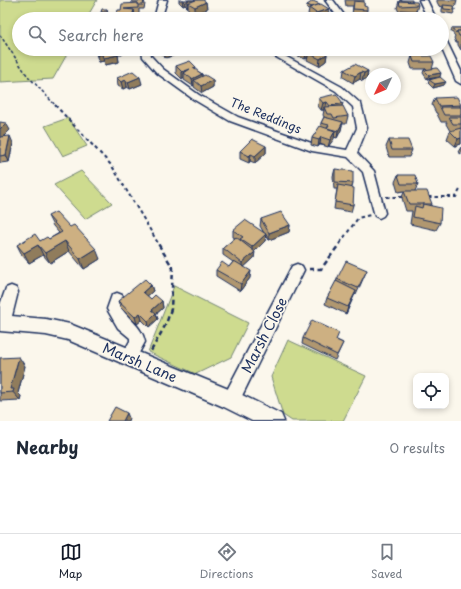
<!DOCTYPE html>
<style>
:root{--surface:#fff;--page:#f6f6f7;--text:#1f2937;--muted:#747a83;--line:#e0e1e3;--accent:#111827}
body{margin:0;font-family:"Playpen Sans",sans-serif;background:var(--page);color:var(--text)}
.controls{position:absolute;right:12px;bottom:12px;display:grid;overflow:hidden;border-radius:8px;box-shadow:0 2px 6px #0003}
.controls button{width:36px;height:36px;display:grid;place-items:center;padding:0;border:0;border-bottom:1px solid var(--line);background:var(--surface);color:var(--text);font:20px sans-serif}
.compass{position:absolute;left:365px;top:68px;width:36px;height:36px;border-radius:50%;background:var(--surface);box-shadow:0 2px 6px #0003;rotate:226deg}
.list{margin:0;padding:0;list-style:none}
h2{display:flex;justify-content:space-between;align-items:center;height:52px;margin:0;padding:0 16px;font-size:17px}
h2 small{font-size:13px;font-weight:400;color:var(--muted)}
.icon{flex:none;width:22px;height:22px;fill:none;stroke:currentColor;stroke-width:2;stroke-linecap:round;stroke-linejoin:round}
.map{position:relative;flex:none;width:461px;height:421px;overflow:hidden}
.search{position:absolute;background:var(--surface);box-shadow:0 2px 6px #0003;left:12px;right:12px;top:12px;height:44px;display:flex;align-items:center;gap:10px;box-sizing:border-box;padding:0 14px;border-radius:22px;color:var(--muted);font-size:15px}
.sheet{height:112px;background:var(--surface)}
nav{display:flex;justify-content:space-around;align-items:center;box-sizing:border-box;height:56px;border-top:1px solid var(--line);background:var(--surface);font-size:11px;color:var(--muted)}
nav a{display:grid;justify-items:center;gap:2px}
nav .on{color:var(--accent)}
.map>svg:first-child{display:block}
.green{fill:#cedb8f;stroke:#748576}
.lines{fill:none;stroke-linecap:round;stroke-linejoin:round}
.minor-casing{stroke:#1b2f5e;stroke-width:3}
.major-casing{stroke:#1b2f5e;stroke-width:3}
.path-far2{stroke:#1b2f5e;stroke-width:1.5;stroke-dasharray:3 2;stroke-linecap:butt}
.path-far1{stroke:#1b2f5e;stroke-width:2;stroke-dasharray:3.5 3;stroke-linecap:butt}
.path{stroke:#1b2f5e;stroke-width:2.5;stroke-dasharray:5 3.5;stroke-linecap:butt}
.minor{fill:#fbf7ec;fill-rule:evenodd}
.major{fill:#fbf7ec;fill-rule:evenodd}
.wall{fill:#b09770;stroke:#1b2f5e}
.shaded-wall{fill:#907b5b;stroke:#1b2f5e}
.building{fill:#cdb082;stroke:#1b2f5e}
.labels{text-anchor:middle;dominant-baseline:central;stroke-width:3.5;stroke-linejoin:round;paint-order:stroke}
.street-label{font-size:12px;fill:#1b2f5e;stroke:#fbf7ec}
.near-street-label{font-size:14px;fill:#1b2f5e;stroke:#fbf7ec}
</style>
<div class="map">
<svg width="461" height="421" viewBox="0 0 461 421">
<rect width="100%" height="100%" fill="#fbf7ec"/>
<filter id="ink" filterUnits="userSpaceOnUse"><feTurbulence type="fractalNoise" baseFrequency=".025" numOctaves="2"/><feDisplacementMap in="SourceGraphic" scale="8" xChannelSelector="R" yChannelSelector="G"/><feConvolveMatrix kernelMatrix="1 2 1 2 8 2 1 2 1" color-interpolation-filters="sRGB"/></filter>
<g filter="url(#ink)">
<g class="green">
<path d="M0 0H97L86 19H19V49H70L53 79 0 82Z"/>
<path d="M68 118 87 146 63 156 45 126Z"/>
<path d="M81 171 112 203 85 219 54 185Z"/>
<path d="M174 286 248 323 231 357 196 374 148 352Z"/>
<path d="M288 340 366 376 343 421H292L283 415 271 377Z"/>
</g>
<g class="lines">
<g class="minor-casing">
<g id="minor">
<path d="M159 0H167L163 13 185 17 189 19H170L156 17 155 15Z"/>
<path d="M325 0H333L347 19H339Z"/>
<path d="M419 0H427L436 19H428Z"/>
<path d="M442 37 446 40 461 71V84L456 81 442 49Z"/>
<path d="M142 49H150L151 56 163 69 199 95 238 117 317 145 347 150 357 128 353 107 336 91 262 49H272L342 87 361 104 367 128 357 153 374 171 385 213 383 216 379 218 375 216 363 172 348 157 312 151 230 121 193 99 157 73 143 57Z"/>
<path d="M297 264 302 266 304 270 237 406 231 408 225 406 223 400 225 394 292 266Z"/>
<path d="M11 286 16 288 18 292 9 328 4 330 0 328V305L6 288Z"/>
<path d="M117 293 122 295 124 299 121 308C130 321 142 326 145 342L134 362 129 364 124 362 121 357 130 341V338L118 328 107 309 112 295Z"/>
</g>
</g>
<g class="major-casing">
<path id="major" d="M0 315 46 319 70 324 238 393 281 414 284 421H252L224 407 68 340 46 335 0 331Z"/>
</g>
<path class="path-far2" d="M0 35 27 75 56 106"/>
<g class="path-far1">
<path d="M55 105 112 166 158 243"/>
<path d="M386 197H404"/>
<path d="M428 197H456L461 188"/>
<path d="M340 243 358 218 370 215"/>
</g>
<g class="path">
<path d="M309 269H321L341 242"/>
<path d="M151 351 166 324 171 309 173 268 157 242"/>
</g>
<use href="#minor" class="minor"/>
<use href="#major" class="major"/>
</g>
<g class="wall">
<path d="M179 0H203L206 2 207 9 195 14 188 10V7H187L185 5 183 6 179 2Z"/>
<path d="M345 0H364V6L367 10 366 17 352 15 353 6H346Z"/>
<path d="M400 0 412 2 418 5 416 12V15L415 19 400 18V12H399L397 8 399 1H400Z"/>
<path d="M437 0H457L455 7H454L455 10 453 14 442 12V9L443 7 439 6 437 2Z"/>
<path d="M144 1 145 4 144 9H139V15H135L134 19H116V16L121 10 132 3Z"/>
<path d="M307 5H320L328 16 317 19H315L308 14 309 9 306 8Z"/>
<path d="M107 9 108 12 107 16H102L101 12Z"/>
<path d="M452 28H461V50L458 45V43H456L454 38 455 36 451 31Z"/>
<path d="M98 49H124L122 55H118L119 62 105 65 104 61 99 62 97 57 95 50Z"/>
<path d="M158 49H178L179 54 165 58Z"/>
<path d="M295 49H314V50L327 54 326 61 319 66 307 60 308 57 305 59 294 54Z"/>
<path d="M408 49H425V50Z"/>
<path d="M412 56 434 62 432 69 440 77 444 85 433 88 428 83 429 80 439 77 427 79 423 73 424 70 426 69H412L410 63Z"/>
<path d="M176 66 196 67V70L202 74V76L213 80V87L202 93 194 87V85L193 86 184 80V78L182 79 176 73Z"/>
<path d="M344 70 368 71 367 78 362 81 360 79 353 83 343 77Z"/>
<path d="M117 78 142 84 130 89 127 87 123 89 118 86Z"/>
<path d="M319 98 342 106 348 116 346 124H342L341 130 337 138 334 137 328 147 320 144 318 147 311 145 312 138 320 127 321 123 324 117 323 115 324 110H321L318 106Z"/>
<path d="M435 98 461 105 460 107H461V144L455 146 447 139 450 131 446 124 447 122H441L437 114V113H436L432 105Z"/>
<path d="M0 122 10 130 4 136 13 143 9 162 0 163Z"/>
<path d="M389 140 412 150 409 157H389L386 147Z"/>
<path d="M266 146V153L255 163 250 161 249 163 240 159V151Z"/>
<path d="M461 147V154L458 152Z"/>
<path d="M335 169 353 183 352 187 353 205 351 212 334 209 337 189H334L333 176Z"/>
<path d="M398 175 418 184 415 191 432 204 431 206 440 223 436 230 410 224 412 211H406L402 198 404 191 398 192 395 182Z"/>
<path d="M48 216 100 259 84 269 69 251 50 263 43 255 29 263 22 255 17 245 40 241 49 239 59 233 53 226Z"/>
<path d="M261 219 290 225 289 232 269 240 266 235 265 241 254 251V258L244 267 250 278 240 291 216 276V270L229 267 233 262 223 255V248L235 238 233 237V230L264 233 260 226Z"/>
<path d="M367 270 356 295 355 294 346 314 325 304 327 298 336 282 337 279Z"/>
<path d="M151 285 153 291 147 296 151 299 162 301 163 308 156 314 158 319 149 327 142 320 137 324 120 307 118 301Z"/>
<path d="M303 338 337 340 343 343 335 360 302 344Z"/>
<path d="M0 358 25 366 18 393 21 396 20 400 0 401Z"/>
</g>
<g class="shaded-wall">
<path d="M182 0H184L185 5 183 6Z"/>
<path d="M189 0H198L188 3V7H187V1Z"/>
<path d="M206 2 207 9 195 14V7Z"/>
<path d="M329 9 328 16 315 19 316 13Z"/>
<path d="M134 10 135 16 134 19H133L132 16Z"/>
<path d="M121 49H124L122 55Z"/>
<path d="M172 49H178L179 54 165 58 164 51Z"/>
<path d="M311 49H314V54L308 53V57L305 59 306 52Z"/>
<path d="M102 54 104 61 99 62 98 55Z"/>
<path d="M327 54 326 61 319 66 320 59Z"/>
<path d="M118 55 119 62 105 65 104 58Z"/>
<path d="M190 69 184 73V78L182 79V72Z"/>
<path d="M368 71 367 78 362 81 364 73Z"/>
<path d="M361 72 360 79 353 83 355 76Z"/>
<path d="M441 73 440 77 427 79 429 75Z"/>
<path d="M202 74V81L194 80V85L193 86 192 79Z"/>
<path d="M140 77 142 84 130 89 128 82Z"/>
<path d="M126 80 127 87 123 89 121 82Z"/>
<path d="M213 80V87L202 93 201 86Z"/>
<path d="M446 82 444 85 433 88 435 84Z"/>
<path d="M327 102 325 109 324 107V110H321L323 103Z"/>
<path d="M343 103 341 110 329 113 330 106Z"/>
<path d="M343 122 341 130 337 138 338 131Z"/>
<path d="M6 123 10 130 4 136 0 138V129Z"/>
<path d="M335 131 334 139 328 147 330 140Z"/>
<path d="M10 136 13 143 9 162 6 155Z"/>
<path d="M321 137 320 144 318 147 319 140Z"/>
<path d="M461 138V144L455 146 458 139Z"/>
<path d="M266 146V153L255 163V156Z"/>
<path d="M251 154 250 161 249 163V156Z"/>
<path d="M290 225 289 232 269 240V233Z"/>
<path d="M266 234 265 241 252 254V247Z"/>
<path d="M65 241 69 251 50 263 45 253Z"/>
<path d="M38 245 43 255 29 263 24 253Z"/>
<path d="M96 249 100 259 84 269 80 259Z"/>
<path d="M255 252 254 258 242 269V263Z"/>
<path d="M251 271 250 278 240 291 241 284Z"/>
<path d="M151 285 153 291 144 299 143 292Z"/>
<path d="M356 291 353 297 346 314 348 307Z"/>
<path d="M162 301 163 308 156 314 158 319 149 327 148 321 152 310Z"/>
<path d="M140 313 142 320 137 324 135 317Z"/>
<path d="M19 357 25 366 18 393 21 396 20 400 10 389Z"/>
<path d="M127 413 129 418 128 421H123Z"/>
</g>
<g class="building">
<path d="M196 0H203L206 2 195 7 188 3Z"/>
<path d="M400 0H412V2L401 1Z"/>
<path d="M132 1H144L143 5H138V3H132Z"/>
<path d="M313 1 320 4 312 7 307 5Z"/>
<path d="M354 1 364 2V6L367 7V10L353 9Z"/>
<path d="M399 1 417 2 418 5 400 6Z"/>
<path d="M138 3V8L124 9 134 10 132 16H116L118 10H121L122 4Z"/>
<path d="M321 4 329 9 316 13 309 8Z"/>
<path d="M443 5 454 6 455 10 444 9Z"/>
<path d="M102 9H107V12H101Z"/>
<path d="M401 10 416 11V15H401Z"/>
<path d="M452 28H461V31H457L456 33Z"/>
<path d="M457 31H461V36H459Z"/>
<path d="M98 49H107L108 51 115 49 118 55 104 58 102 54 98 55 95 50Z"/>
<path d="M162 49H172L164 51Z"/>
<path d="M299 49H311L306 52Z"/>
<path d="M315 49H319L327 54 320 59 308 53Z"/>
<path d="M412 56H431L434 62H414Z"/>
<path d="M190 61 196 67 193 68 202 74 192 79 184 73 190 69 182 72 176 66Z"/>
<path d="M355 64 368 71 364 73 361 72 355 76 344 70Z"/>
<path d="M437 68 441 73 429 75 424 70Z"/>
<path d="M133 71 140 77 128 82 126 80 121 82 117 78Z"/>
<path d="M205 75 213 80 201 86 194 80Z"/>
<path d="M440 77 446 82 435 84 429 80Z"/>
<path d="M336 94 343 103 330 106 327 102 323 103 319 98Z"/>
<path d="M457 97 461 105 439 106 435 98Z"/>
<path d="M343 106 348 116 334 118 332 114H327L324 107Z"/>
<path d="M440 107H461V115H444Z"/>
<path d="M324 117 343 122 338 131 327 128 329 125 321 123Z"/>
<path d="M449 117H461V124H453Z"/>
<path d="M0 122 6 123 0 129Z"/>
<path d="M320 126 335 131 330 140 321 137 319 140 312 138Z"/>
<path d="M461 128V138L458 139 450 131Z"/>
<path d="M10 136 6 155 0 156V137Z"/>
<path d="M252 139 266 146 255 156 251 154 249 156 240 151Z"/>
<path d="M389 140H408L412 150H392Z"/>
<path d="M335 169 353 171V183L335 182Z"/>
<path d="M398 175H415L418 184H401Z"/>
<path d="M338 185 354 188 353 205 335 202Z"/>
<path d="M404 191H427L432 204H409Z"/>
<path d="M423 204 441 208 440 223 413 217 415 206 422 208Z"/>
<path d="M56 212 70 227 74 225 96 249 80 259 65 241 45 253 38 245 24 253 17 245 35 234 40 241 47 237 49 239 62 232 48 216Z"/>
<path d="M281 212 290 225 269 233 261 219Z"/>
<path d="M245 220 266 234 252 247 240 239 243 237 233 230Z"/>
<path d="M236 237 255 252 242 263 223 248Z"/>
<path d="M234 261 251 271 241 284 216 270 222 262 229 267Z"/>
<path d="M346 261 367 270 358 288 337 279Z"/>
<path d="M145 279 151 285 143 292 151 299 155 295 162 301 152 310 156 313 148 321 140 313 135 317 118 301Z"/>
<path d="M336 281 356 291 348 307 327 298Z"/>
<path d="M312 320 339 333 336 340 343 343 337 355 303 338Z"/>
<path d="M19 357 10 389H14L13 392 0 393V358Z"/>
<path d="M115 407 127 413 123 421H107Z"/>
</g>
</g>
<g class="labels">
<g class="street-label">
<text transform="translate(266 115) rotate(22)">The Reddings</text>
</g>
<g class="near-street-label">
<text transform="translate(264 335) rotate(-63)">Marsh Close</text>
<text transform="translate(140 362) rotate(23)">Marsh Lane</text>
</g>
</g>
</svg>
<div class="controls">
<button><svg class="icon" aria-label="locate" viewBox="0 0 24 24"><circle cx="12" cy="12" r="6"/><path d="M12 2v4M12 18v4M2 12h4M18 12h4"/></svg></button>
</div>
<svg class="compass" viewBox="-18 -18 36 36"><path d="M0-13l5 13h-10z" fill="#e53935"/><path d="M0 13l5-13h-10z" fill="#747a83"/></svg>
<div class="search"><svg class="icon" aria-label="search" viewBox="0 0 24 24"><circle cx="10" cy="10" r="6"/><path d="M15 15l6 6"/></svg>Search here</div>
</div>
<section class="sheet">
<h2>Nearby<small>0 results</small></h2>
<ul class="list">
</ul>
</section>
<nav>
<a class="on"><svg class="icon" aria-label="map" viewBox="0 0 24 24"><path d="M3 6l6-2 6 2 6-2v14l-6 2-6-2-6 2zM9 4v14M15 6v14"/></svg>Map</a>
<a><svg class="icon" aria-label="directions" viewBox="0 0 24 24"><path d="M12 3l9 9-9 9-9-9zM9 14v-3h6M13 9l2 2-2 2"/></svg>Directions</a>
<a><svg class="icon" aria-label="saved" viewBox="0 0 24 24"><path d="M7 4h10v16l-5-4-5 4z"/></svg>Saved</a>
</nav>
